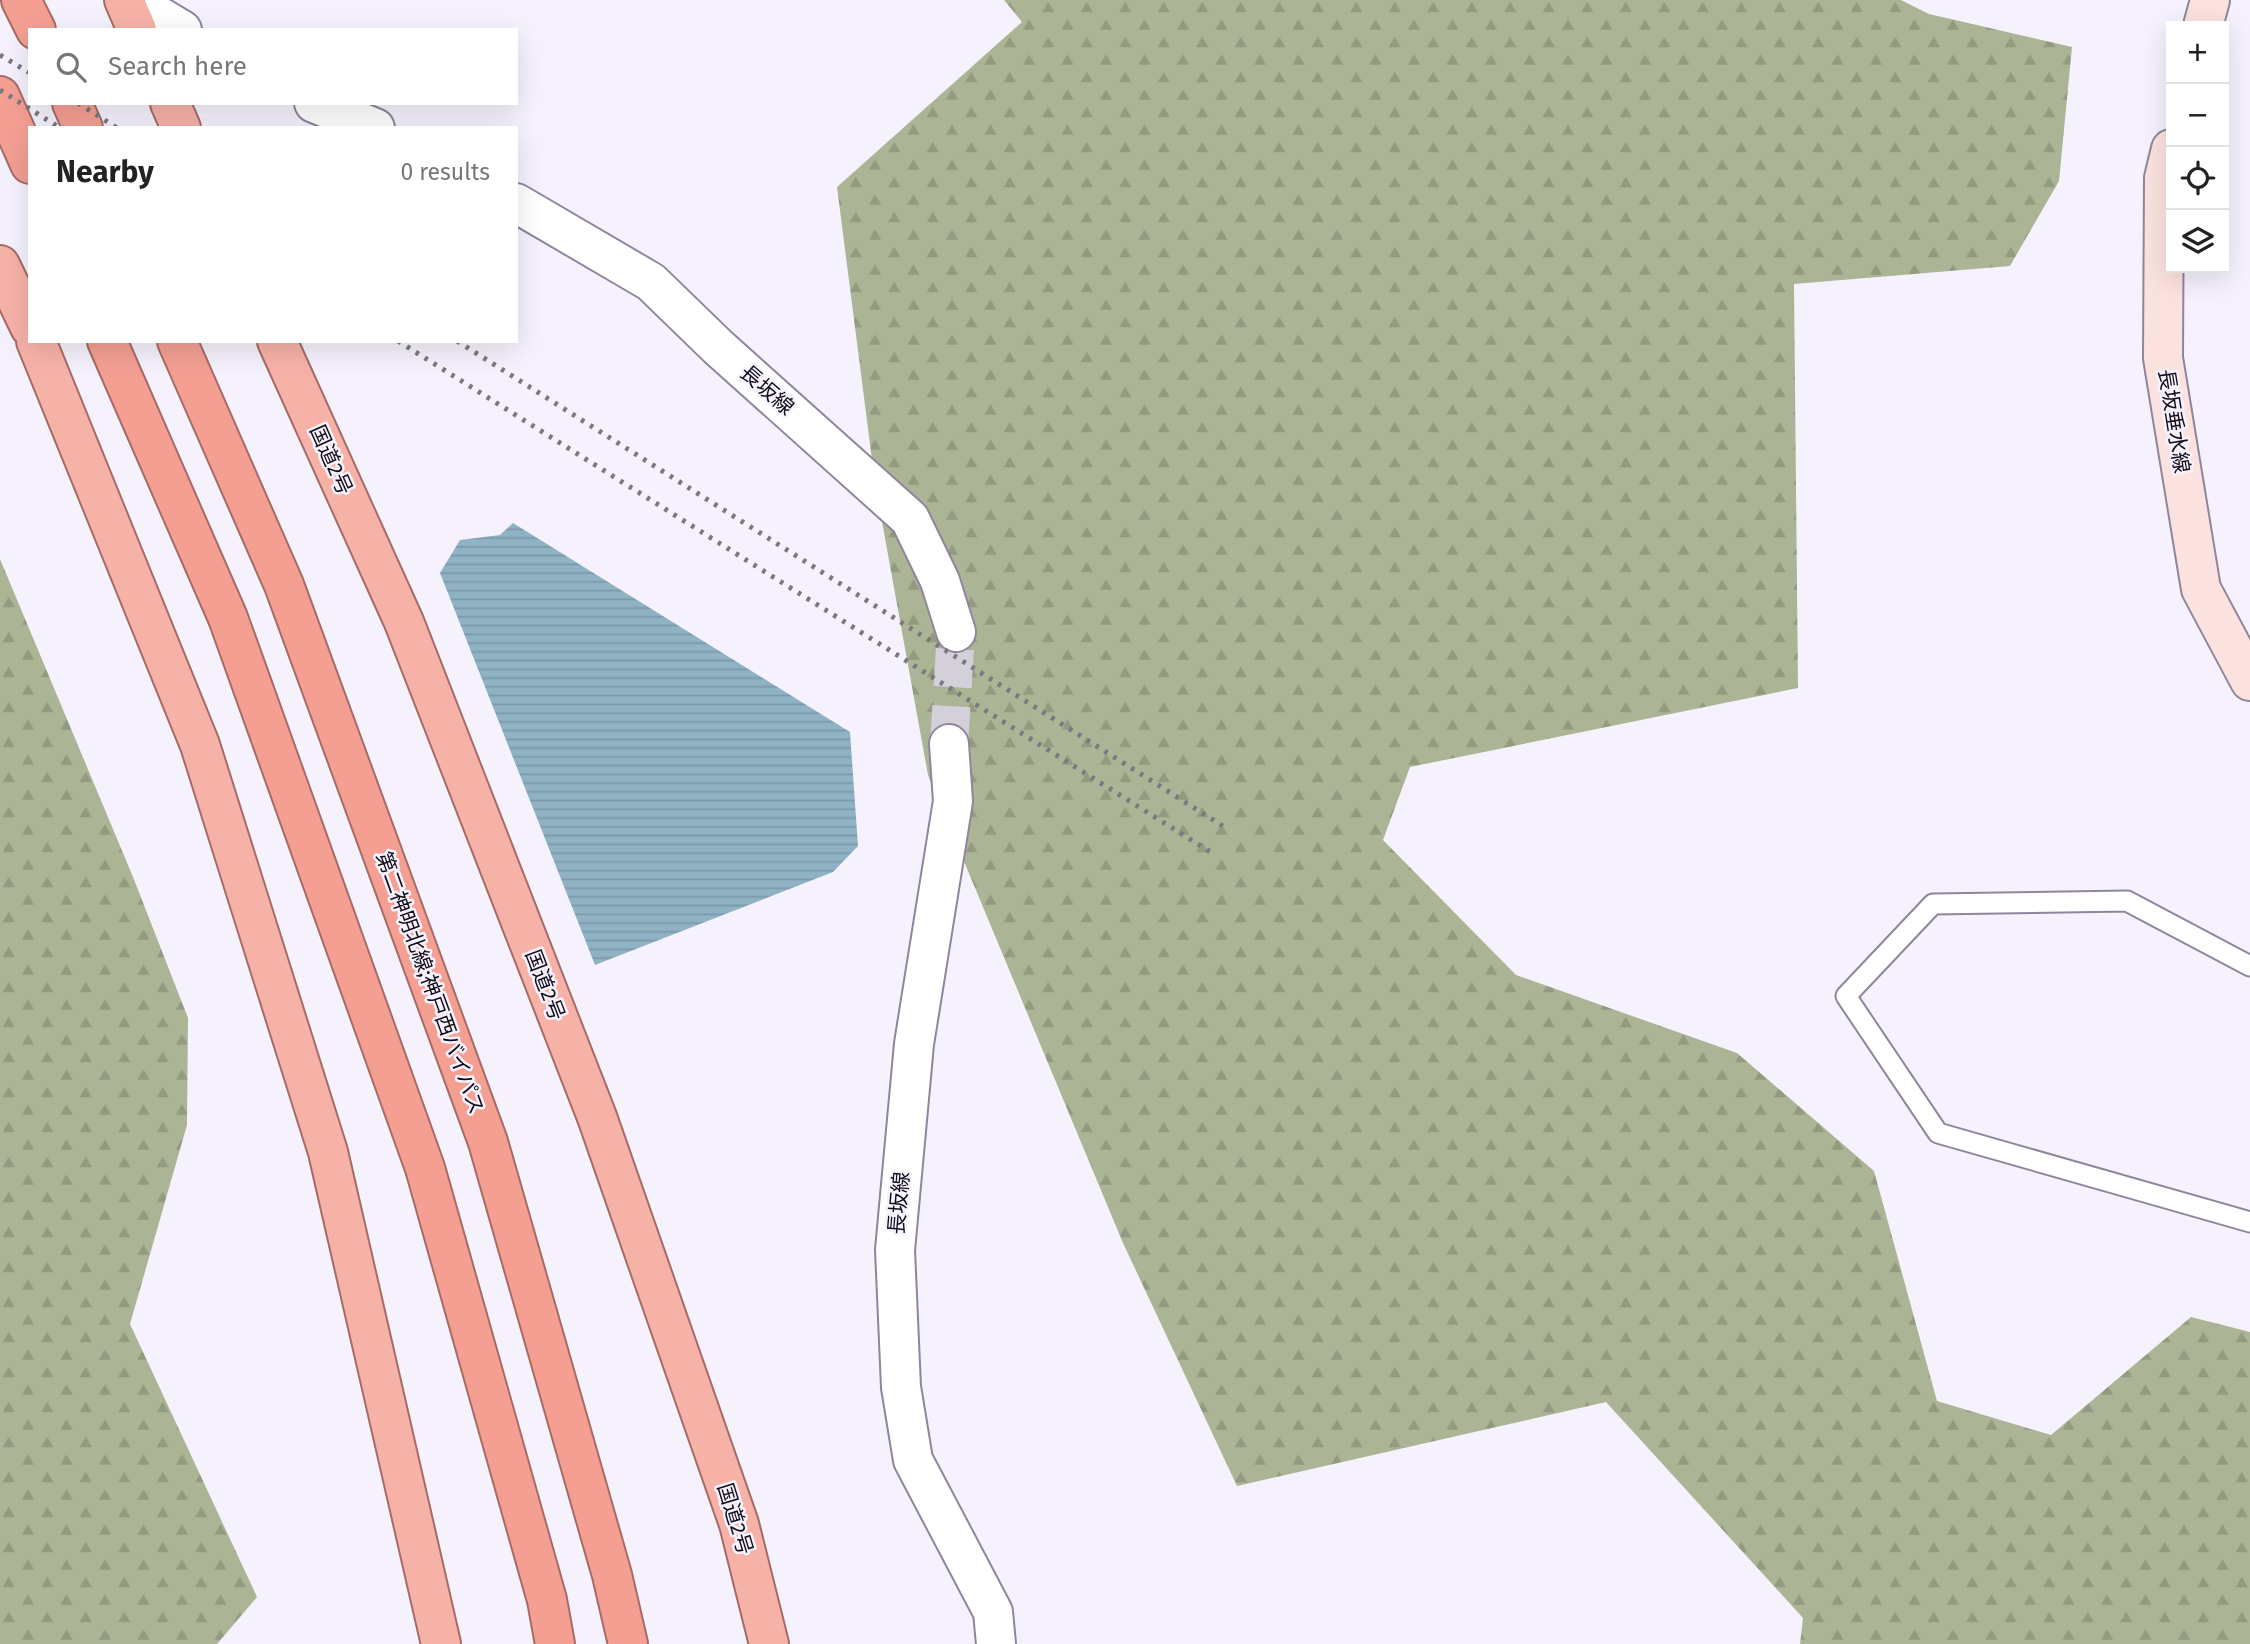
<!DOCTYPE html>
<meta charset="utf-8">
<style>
:root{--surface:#fff;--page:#f2f2f2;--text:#222;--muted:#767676;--line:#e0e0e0}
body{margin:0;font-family:"Fira Sans","Noto Sans JP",sans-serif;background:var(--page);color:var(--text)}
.controls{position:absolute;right:21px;top:21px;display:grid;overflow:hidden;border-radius:0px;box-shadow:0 7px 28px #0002}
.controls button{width:63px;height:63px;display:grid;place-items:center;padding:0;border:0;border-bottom:2px solid var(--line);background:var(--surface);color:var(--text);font:35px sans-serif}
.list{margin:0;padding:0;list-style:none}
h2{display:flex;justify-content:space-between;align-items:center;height:91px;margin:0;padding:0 28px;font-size:30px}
h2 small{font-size:23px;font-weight:400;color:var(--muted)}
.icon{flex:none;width:38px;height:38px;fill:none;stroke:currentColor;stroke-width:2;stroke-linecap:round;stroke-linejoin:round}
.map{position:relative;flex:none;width:2250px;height:1644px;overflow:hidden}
.search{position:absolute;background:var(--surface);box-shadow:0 7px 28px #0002;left:28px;top:28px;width:490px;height:77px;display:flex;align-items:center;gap:18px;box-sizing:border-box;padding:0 24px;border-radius:0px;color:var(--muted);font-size:26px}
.panel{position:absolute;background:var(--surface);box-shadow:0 7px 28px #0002;left:28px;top:126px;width:490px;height:217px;border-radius:0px}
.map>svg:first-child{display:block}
.forest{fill:url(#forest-firs)}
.water{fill:url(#water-rules)}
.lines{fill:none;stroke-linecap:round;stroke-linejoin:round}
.minor-tunnel{stroke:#d4d0da;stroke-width:38;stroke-dasharray:38 19;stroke-linecap:butt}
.service-casing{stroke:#8f859e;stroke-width:23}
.minor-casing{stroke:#8f859e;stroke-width:42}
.secondary-casing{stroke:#8f859e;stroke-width:42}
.trunk-casing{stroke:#a56c67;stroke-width:42}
.motorway-casing{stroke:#a56c67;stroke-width:42}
.service{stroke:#fff;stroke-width:19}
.minor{stroke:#fff;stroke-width:38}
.secondary{stroke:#fce2df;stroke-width:38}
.trunk{stroke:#f7b2a8;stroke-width:38}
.motorway{stroke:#f59f93;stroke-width:38}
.rail{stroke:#7c7882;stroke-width:5;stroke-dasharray:3.5 7;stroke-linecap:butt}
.labels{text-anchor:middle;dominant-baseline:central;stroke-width:5;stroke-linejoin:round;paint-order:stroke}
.street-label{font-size:21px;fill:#100d16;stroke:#f6f2fd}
</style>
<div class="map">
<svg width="2250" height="1644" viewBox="0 0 2250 1644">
<defs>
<pattern id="forest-firs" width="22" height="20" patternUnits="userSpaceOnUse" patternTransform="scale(1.75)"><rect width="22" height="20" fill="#abb595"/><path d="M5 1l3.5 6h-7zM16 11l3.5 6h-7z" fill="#929a80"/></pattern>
<pattern id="water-rules" width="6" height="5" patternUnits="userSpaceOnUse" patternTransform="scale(1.75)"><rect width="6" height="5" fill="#90b2c5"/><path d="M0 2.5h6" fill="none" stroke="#7b98a8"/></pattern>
</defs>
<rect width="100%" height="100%" fill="#f6f2fd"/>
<g class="forest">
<path d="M1004 0H1901L1929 14 2072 47 2059 181 2010 266 1794 284 1798 688 1410 767 1383 840 1516 975 1737 1053 1874 1171 1937 1401 2051 1435 2191 1317 2250 1332V1644H1800L1803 1618 1606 1402 1237 1486 1123 1243 928 775 875 483 837 187 1022 22Z"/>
<path d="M0 559 133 877 188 1018 187 1125 130 1324 257 1597 217 1644H0Z"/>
</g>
<path class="water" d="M513 523 850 732 858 846 833 872 595 965 440 573 460 540 500 535Z"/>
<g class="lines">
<path class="minor-tunnel" d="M949 744 956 632"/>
<g class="service-casing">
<path id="service" d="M2250 966 2127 901 1933 904 1846 996 1938 1133 2250 1222"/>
</g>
<g class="minor-casing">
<g id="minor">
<path d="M132 0 182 30"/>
<path d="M314 103 375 128"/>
<path d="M516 203 651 282 718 347 910 519 940 581 956 632"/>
<path d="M949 744 953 801 914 1044 895 1250 901 1387 913 1460 993 1612 996 1644"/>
</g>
</g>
<g class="secondary-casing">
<g id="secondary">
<path d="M2203 26 2210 0"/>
<path d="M2171 149 2164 178 2163 358 2201 589 2250 681"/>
</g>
</g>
<g class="trunk-casing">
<g id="trunk">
<path d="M124 0 137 30"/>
<path d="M170 103 181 128"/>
<path d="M0 265 30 327"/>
<path d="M36 341 200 745 328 1152 441 1644"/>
<path d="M277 341 404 622 597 1117 739 1524 769 1644"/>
</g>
</g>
<g class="motorway-casing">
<g id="motorway">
<path d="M21 0 36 30"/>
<path d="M0 96 30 164"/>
<path d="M72 103 83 128"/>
<path d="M107 341 228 618 425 1168 547 1600 555 1644"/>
<path d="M177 341 284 585 488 1142 612 1575 628 1644"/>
</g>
</g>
<use href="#service" class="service"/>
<use href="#minor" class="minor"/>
<use href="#secondary" class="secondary"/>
<use href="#trunk" class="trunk"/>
<use href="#motorway" class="motorway"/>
<g class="rail">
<path d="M0 55 30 73"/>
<path d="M0 90 60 128"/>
<path d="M78 103 117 128"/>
<path d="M398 341 1212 853"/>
<path d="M457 341 1226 828"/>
</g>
</g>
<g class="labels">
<g class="street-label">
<text transform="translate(767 390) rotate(41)">長坂線</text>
<text transform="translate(2174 421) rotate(81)">長坂垂水線</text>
<text transform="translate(331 460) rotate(66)">国道2号</text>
<text transform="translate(430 983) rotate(70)">第二神明北線;神戸西バイパス</text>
<text transform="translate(545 985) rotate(69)">国道2号</text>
<text transform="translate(899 1203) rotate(-85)">長坂線</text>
<text transform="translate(735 1519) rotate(73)">国道2号</text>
</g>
</g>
</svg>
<div class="controls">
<button>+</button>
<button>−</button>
<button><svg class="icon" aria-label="locate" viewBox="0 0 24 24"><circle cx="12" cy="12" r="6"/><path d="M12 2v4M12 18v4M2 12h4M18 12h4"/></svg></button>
<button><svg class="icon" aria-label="layers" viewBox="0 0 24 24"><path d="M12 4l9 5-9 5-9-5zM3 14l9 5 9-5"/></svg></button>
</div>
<div class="search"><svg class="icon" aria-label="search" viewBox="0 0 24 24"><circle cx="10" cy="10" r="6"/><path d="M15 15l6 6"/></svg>Search here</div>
<section class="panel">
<h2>Nearby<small>0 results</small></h2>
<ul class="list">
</ul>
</section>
</div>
